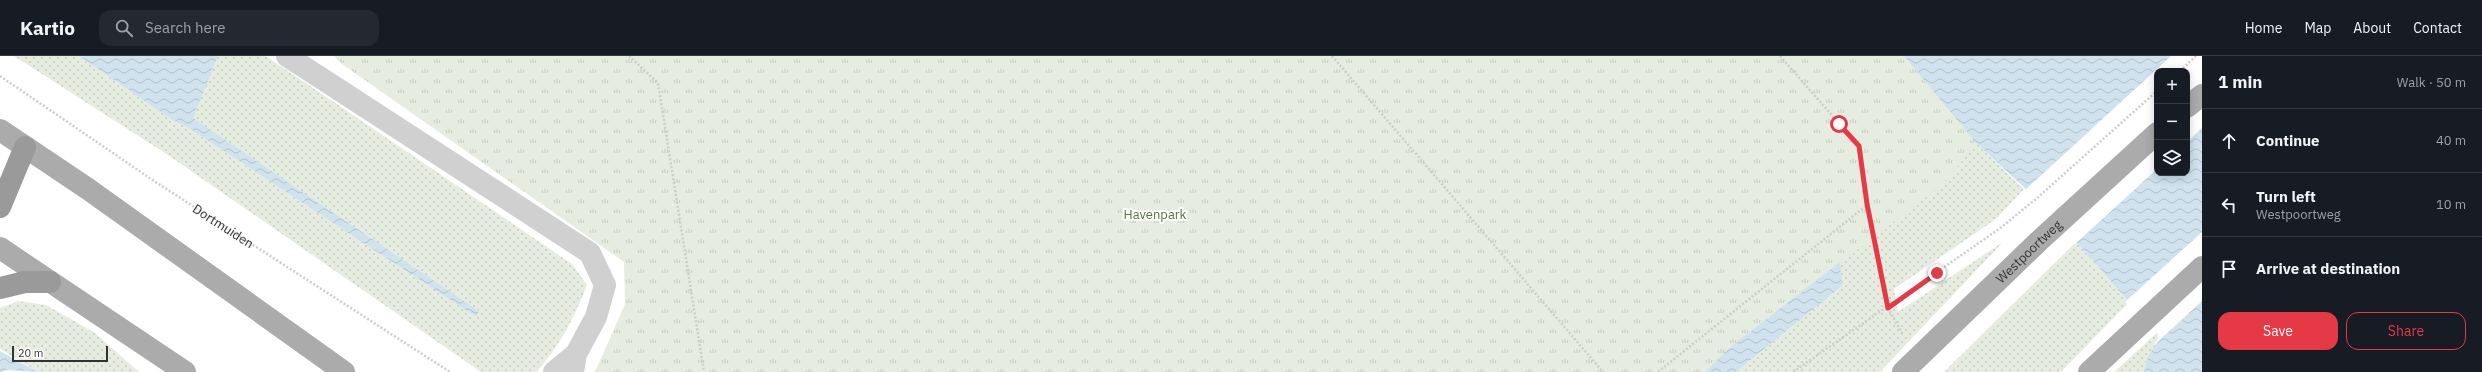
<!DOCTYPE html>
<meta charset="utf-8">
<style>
:root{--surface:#171b24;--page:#242831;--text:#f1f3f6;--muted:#9ea1a6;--line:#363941;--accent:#e63946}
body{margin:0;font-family:"IBM Plex Sans",sans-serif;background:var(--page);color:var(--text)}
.controls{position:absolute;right:12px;top:12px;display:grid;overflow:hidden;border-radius:8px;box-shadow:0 2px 10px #0003}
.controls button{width:36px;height:36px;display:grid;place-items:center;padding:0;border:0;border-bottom:1px solid var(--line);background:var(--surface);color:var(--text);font:20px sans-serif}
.scale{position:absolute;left:12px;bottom:10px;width:96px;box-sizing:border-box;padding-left:4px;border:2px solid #333;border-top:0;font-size:11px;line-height:14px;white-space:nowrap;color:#333;-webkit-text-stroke:3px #fff;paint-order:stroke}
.stop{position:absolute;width:12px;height:12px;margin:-9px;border:3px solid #e63946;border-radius:50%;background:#fff}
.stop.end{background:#e63946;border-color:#fff;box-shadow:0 1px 4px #0008}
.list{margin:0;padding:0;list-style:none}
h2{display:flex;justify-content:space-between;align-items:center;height:52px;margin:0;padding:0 16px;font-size:17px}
h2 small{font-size:13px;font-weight:400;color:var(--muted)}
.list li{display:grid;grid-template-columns:26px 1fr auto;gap:12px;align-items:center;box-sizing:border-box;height:64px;padding:0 16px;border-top:1px solid var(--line)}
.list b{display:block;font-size:15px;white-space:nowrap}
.list p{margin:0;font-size:13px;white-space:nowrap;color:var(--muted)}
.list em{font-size:13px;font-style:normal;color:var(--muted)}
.actions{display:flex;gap:8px;padding:12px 16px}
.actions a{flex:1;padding:9px 0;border:1px solid var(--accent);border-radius:12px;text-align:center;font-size:14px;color:var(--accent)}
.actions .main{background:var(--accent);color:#fff}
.icon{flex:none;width:22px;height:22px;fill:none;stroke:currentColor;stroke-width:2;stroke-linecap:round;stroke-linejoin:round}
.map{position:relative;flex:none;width:2202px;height:316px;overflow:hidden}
header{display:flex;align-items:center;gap:24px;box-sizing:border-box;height:56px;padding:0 20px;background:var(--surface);border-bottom:1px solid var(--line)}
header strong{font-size:19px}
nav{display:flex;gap:22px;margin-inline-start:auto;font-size:14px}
.search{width:280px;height:36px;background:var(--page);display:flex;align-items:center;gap:10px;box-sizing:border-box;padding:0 14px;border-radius:12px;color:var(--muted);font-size:15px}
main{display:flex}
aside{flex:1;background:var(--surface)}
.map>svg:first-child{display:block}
.grass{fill:url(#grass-dots)}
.park{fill:url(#park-tufts)}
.water{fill:url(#water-waves);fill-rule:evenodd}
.pier{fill:#fff}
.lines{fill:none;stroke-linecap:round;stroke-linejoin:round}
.path{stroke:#cdcdcd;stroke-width:2.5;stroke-dasharray:2 2;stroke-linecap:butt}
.street{stroke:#d0d0d0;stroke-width:22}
.primary{stroke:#ababab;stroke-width:22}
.highway{stroke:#9a9a9a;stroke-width:22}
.route{stroke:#e63946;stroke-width:5}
.labels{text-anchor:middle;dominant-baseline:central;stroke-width:4;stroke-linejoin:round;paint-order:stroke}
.park-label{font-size:13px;fill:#56703f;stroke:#fff}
.street-label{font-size:13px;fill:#333;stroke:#fff}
</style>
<header>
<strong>Kartio</strong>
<div class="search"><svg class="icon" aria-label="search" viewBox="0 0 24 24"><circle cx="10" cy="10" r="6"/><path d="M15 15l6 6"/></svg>Search here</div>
<nav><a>Home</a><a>Map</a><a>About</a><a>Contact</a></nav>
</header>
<main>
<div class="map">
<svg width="2202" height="316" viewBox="0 0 2202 316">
<defs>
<pattern id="grass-dots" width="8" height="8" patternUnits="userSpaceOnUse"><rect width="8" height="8" fill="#e6ecdf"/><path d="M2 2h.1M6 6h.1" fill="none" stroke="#c6cbc0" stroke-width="1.8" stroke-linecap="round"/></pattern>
<pattern id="park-tufts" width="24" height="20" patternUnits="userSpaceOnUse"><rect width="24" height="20" fill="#e6ecdf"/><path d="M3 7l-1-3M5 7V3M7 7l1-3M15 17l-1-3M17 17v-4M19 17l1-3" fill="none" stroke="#c6cbc0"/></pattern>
<pattern id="water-waves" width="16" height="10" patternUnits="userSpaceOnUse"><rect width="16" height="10" fill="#cfe2ee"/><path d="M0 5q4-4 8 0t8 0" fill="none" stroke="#b2c2cd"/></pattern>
</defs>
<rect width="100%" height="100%" fill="#fff"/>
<g class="grass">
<path d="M14 0H79L172 64 187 71 476 261 479 255 192 62 218 0H266L572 208 587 229C574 262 560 290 536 316H481L168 99Z"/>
<path d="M1628 0H1904L1976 87 2024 133 1996 163 1894 233 1898 256 2003 186 1880 316H1736L1842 230 1728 293 1705 316Z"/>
<path d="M2076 186 2129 246 2061 316H1944Z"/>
<path d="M18 245 46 249 95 277 139 316H38L0 293V252Z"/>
<path d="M2159 275 2160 283 2148 300 2144 316H2114Z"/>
</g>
<path class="park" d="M334 0H1904L1976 87 1945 127 1728 293 1705 316H595L625 248 624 206 342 8Z"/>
<g class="water">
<path d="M79 0H218L193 62 479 255 476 261 187 71 172 64Z"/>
<path d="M1904 0H2202V316H2144L2148 300 2160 283 2159 275 2129 246 2076 186 2029 136 1976 87ZM2157 15H2187V117H2157Z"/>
<path d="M1840 206 1842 230 1736 316H1705L1728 293Z"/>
<path d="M0 295 38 316 7 314 0 316Z"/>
</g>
<g class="pier">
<path d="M2171 0H2202V72L2187 86V15H2157V113L2075 188 2024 135Z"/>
<path d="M2202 176V245L2152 291 2158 283 2157 276 2125 246Z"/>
</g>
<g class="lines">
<g class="path">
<path d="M629 0 658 27 704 316"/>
<path d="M1332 0 1603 316"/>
<path d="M1780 0 1859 90 1867 149 1888 252 1903 279"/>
<path d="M2180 15 2196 0"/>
<path id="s1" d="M0 20 151 123 450 316"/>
<path d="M1658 316 1867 149"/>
<path d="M1793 316 1999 173 2036 143 2157 35"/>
</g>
<g class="street">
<path d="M287 0 590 197 605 229 596 261 576 298 573 316"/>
<path d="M554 316 576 298"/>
</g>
<g class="primary">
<path d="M2187 51 2202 39"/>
<path d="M0 74 88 133 344 316"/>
<path d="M0 192 185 316"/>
<path id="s2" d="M1903 316 2039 185 2157 77"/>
<path d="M2089 316 2202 211"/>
</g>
<g class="highway">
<path d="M0 151 25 91"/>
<path d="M0 232 25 226H50"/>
</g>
</g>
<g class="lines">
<path class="route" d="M1839 68 1859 90 1867 148 1888 252 1937 217"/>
</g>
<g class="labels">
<g class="park-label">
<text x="1155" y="158">Havenpark</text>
</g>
<g class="street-label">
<text stroke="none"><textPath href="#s1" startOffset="269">Dortmuiden</textPath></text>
<text stroke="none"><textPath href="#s2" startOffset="174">Westpoortweg</textPath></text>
</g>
</g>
</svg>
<div class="controls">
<button>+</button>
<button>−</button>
<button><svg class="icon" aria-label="layers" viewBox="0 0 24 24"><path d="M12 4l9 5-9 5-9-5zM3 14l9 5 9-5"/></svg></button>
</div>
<div class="scale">20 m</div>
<div class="stop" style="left:1839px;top:68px"></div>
<div class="stop end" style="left:1937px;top:217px"></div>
</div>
<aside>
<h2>1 min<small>Walk · 50 m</small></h2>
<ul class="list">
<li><svg class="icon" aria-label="ahead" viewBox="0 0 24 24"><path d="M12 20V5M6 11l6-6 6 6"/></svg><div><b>Continue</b></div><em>40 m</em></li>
<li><svg class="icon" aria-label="left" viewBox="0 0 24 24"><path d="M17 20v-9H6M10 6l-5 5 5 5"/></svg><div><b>Turn left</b><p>Westpoortweg</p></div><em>10 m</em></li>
<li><svg class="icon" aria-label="arrive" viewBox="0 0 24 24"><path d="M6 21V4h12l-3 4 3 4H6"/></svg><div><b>Arrive at destination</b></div></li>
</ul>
<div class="actions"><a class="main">Save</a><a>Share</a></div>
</aside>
</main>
